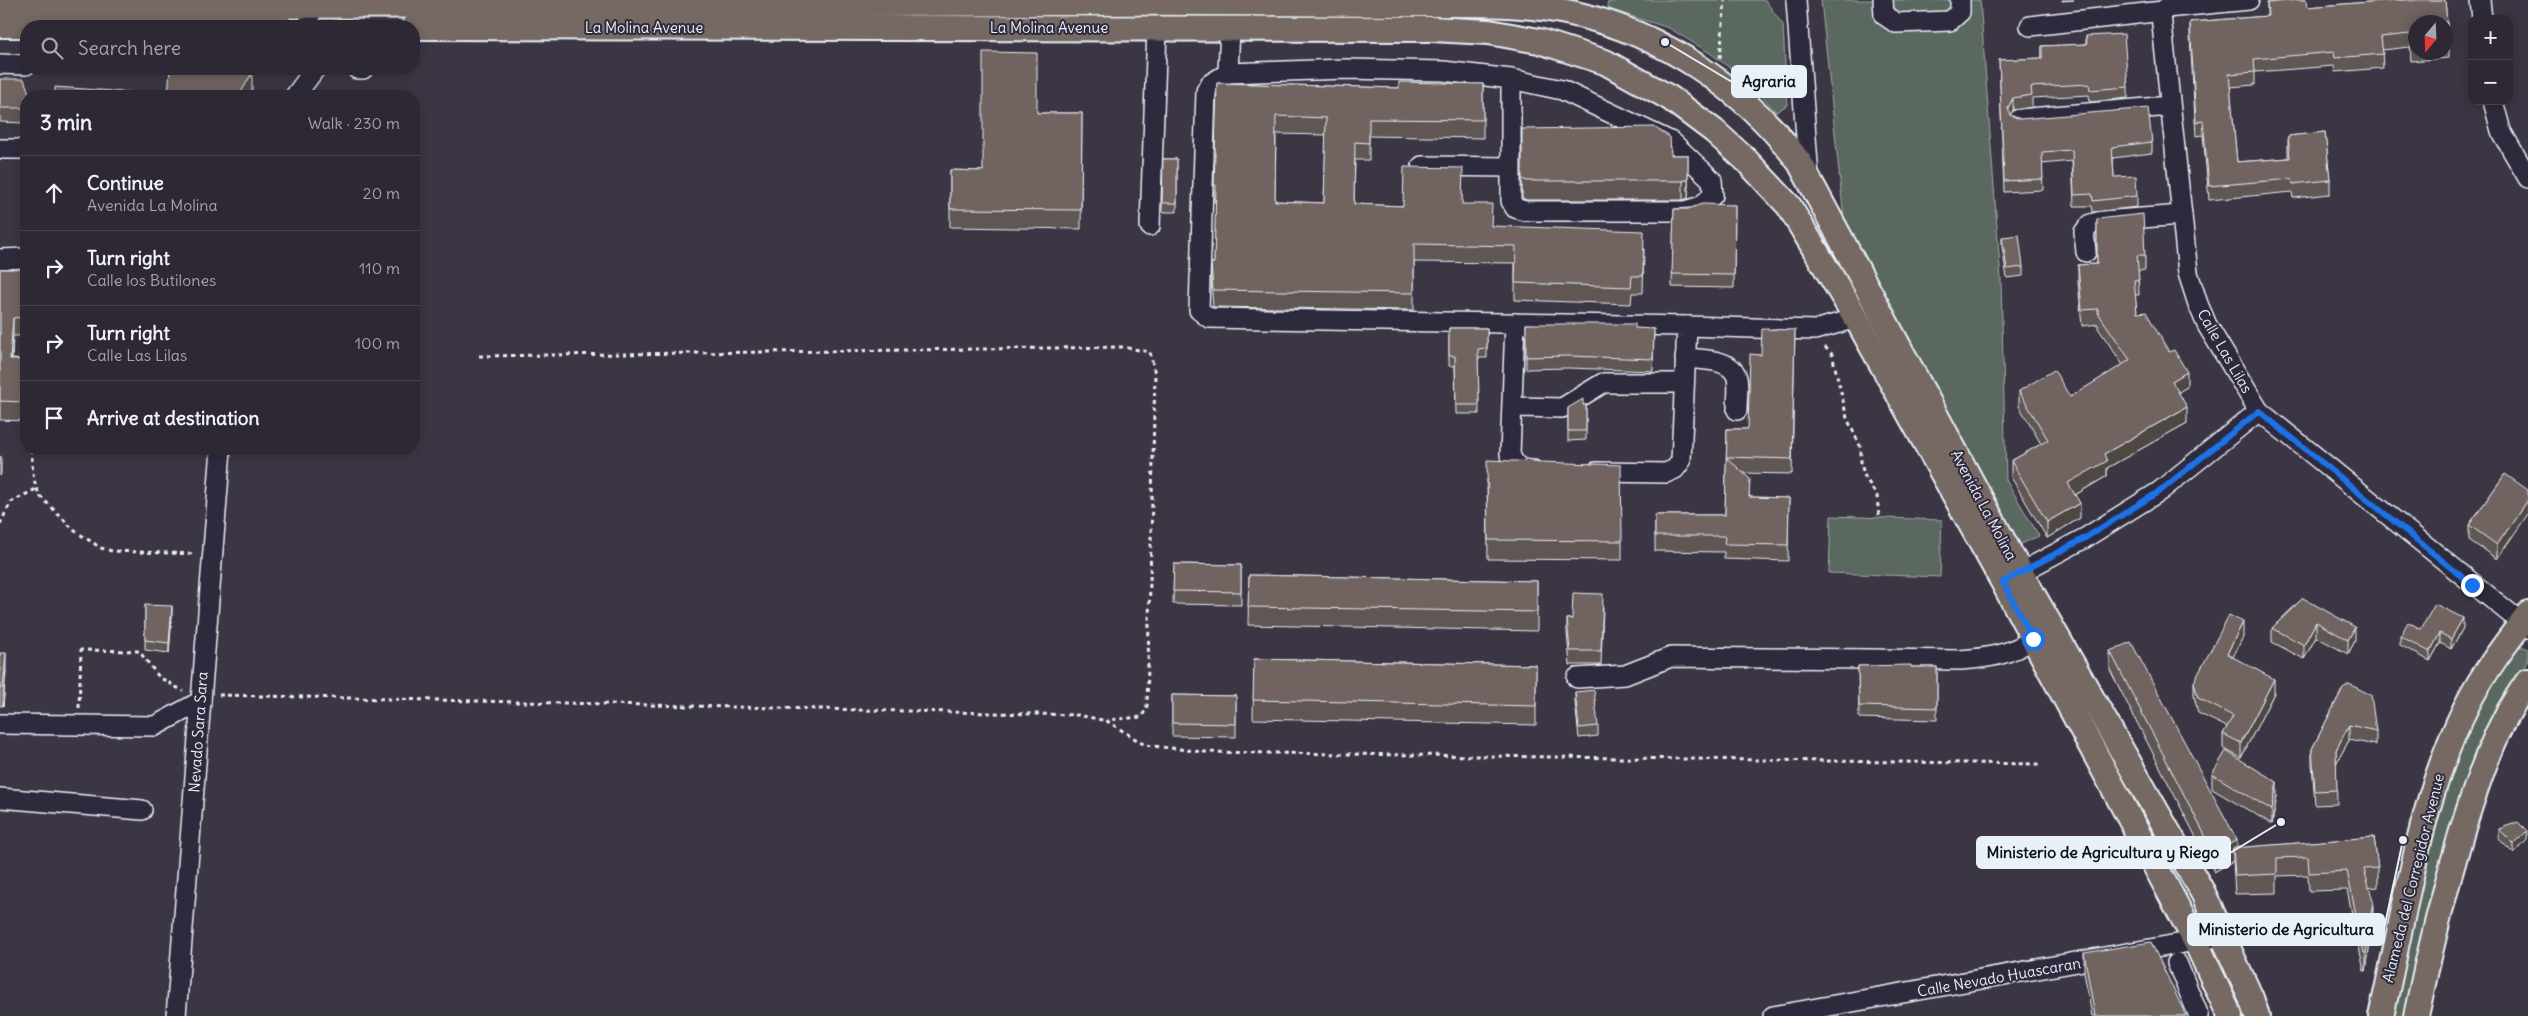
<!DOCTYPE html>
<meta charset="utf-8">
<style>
:root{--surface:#2d2833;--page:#35303b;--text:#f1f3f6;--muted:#a7a6ac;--line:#48444e}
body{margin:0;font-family:Delius,sans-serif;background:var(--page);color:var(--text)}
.controls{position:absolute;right:15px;top:15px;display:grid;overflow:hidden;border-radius:10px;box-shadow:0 2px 12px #0003}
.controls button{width:45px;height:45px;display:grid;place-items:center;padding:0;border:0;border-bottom:1px solid var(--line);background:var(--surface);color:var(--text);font:25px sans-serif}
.compass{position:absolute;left:2408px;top:15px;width:45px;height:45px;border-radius:50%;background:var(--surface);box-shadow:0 2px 12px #0003;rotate:199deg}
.stop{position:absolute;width:15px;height:15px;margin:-11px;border:4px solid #1a73e8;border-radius:50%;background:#fff}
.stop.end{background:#1a73e8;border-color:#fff;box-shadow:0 1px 5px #0008}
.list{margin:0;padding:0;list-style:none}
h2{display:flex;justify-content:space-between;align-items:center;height:65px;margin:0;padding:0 20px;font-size:21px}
h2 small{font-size:16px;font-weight:400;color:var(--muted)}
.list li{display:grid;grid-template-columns:32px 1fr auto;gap:15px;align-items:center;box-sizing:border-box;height:75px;padding:0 20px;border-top:1px solid var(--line)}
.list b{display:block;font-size:19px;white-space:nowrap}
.list p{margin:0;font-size:16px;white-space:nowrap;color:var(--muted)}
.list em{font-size:16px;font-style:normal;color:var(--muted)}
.icon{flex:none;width:28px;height:28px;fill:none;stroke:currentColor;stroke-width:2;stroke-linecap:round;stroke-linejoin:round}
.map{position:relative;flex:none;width:2528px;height:1016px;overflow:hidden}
.search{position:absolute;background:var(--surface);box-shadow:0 2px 12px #0003;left:20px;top:20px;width:400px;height:55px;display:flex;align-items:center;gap:12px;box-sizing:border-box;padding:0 18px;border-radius:20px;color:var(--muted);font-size:19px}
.panel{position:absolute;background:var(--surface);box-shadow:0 2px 12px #0003;left:20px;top:90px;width:400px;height:365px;border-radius:20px}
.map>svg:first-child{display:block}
.green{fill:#5a685e;stroke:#a1acab}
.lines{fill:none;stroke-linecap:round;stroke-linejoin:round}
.minor-casing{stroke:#e8f1f8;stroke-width:22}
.major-casing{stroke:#e8f1f8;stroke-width:28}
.path{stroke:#e8f1f8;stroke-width:3;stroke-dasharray:4 4;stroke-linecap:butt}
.minor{stroke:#2f2a3d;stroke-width:19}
.major{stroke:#766964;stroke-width:24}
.wall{fill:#615653;stroke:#e8f1f8;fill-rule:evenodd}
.shaded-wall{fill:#4f4643;stroke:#e8f1f8}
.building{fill:#716460;stroke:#e8f1f8;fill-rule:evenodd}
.route{stroke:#1a73e8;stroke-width:6}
.labels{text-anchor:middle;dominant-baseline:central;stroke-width:4;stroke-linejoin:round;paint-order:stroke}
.street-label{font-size:15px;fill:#e8f1f8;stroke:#2f2a3d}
.leader{fill:none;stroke:#e8f1f8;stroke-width:2}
.callout-dot{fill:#e8f1f8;stroke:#2f2a3d;stroke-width:2}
.callout{fill:#e8f1f8;stroke:#e8f1f8;stroke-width:2}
.callout-label{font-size:16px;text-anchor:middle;font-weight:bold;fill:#111}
</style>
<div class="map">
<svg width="2528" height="1016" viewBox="0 0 2528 1016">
<rect width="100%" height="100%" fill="#3c3644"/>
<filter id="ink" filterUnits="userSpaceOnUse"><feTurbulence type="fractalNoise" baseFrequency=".02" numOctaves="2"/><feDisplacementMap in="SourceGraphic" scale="10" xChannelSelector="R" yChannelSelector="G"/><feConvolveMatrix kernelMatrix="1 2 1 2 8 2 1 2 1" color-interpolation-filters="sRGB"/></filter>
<g filter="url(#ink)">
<g class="green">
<path d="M1622 0H1765L1783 25 1787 105 1776 112 1750 83 1710 53 1669 28 1609 9 1607 3Z"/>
<path d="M1821 0H1980L2001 281 2006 480 2039 536 2019 545 1845 229Z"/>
<path d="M1831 516 1942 520 1940 577 1829 573Z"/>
<path d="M2518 647H2524L2528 649V662L2515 682 2407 1016H2391C2408 937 2421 855 2447 779 2463 733 2487 691 2513 651Z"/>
</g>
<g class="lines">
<g class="minor-casing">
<g id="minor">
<path d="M1796 0 1809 178"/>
<path d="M1883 0 1884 15 1896 23 1950 21 1960 12V0"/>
<path d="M2249 0 2166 8 2161 15 2188 273 2198 304 2207 325 2259 411 2528 628"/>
<path d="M2480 0 2482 19"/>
<path d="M310 26V6L312 0"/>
<path d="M2030 26 2163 11"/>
<path d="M1230 27 1228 73 1345 69 1443 71 1511 79 1562 90 1672 142 1712 180 1713 195 1701 206 1685 211H1525L1515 208 1511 201V79"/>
<path d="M0 64 26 65"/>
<path d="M357 69H363"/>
<path d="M1228 73 1210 84 1206 91 1199 310 1209 318 1687 326 1681 461 1675 469 1666 473 1596 472"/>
<path d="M295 96 315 69"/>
<path d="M2493 101 2501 131 2528 178"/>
<path d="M2019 119 2170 106"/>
<path d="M0 149H26"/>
<path d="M1422 166 1510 167"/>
<path d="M1150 226 1157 28"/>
<path d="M2086 252 2084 232 2091 224 2102 221 2182 215"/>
<path d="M0 259 26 258"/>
<path d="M1515 323 1510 454C1515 467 1520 470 1533 470"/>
<path d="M1687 326 1815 330 1856 318"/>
<path d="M1685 358C1702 360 1732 358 1737 378 1739 387 1737 400 1737 410"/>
<path d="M1513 407 1562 408 1603 383H1684"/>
<path d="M2008 579 2085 538 2160 491 2259 411"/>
<path d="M1577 678 1625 675 1671 657 1960 660C1988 658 2010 655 2033 639"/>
<path d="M0 724 155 726 201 701"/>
<path d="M0 798 142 810"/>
<path d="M2177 963 2199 1016"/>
<path d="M176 1016 221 449"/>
<path d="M1773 1016 2223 936"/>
</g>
</g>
<g class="major-casing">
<g id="major">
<path d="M0 6C350 7 701 5 1051 3 1163 2 1274 3 1386 4 1447 5 1512 0 1571 13 1662 33 1745 88 1800 163L2020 572 2203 893 2251 998 2257 1016"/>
<path d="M0 25 280 26"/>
<path d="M414 27 1431 29 1489 32 1539 41 1605 62 1670 98 1714 131 1746 160 1789 206 1856 318 2003 582 2196 942 2230 1016"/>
<path d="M2381 1016C2406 912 2418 802 2467 705 2483 673 2506 643 2528 614"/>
<path d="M2416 1016C2429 953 2444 892 2462 831 2479 777 2495 727 2528 681"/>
</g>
</g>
<g class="path">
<path d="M1720 58 1725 0"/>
<path d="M1825 347 1832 354 1847 418 1861 448V464L1865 477 1877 496 1879 517"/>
<path d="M479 356 1122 347 1150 352 1155 374 1147 706 1142 717 1107 720"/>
<path d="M32 449C32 467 32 482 41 497L75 531 101 548 112 551 196 554"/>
<path d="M0 524 11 502 36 489"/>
<path d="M219 695 1078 715 1107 721 1145 745 1204 752 2039 764"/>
<path d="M79 708 81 650 139 651 159 677 183 691"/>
</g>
<use href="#minor" class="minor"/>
<use href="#major" class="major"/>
</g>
<g class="wall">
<path d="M2062 0H2074L2062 1Z"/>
<path d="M2298 0H2306L2307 7 2393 0H2445L2449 44V58L2411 61 2410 47 2382 50 2383 68 2335 72 2334 66 2255 72V85L2230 87 2237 162 2288 158V136L2325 132 2330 180V194L2293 198 2292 192 2209 200 2203 135 2196 136 2190 36V22L2267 16V3ZM2416 22H2446V52H2416Z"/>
<path d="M2086 36 2128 87V98L2090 102 2089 95 2032 98V107L2013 110 2010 115 2020 119 2152 142V153L2113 158 2114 177 2137 196V207L2093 212 2092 206H2074L2072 161 2042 164 2043 190 2004 192 1999 60 2042 58V46L2086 44Z"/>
<path d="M0 79 26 96V123L0 122Z"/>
<path d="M1217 83 1399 88 1483 84V138L1369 136V160H1355L1354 204 1403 206 1463 204 1492 226 1644 248 1643 293H1632L1631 304 1515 300V263L1414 262V310L1213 307 1211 280V263H1214L1216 202H1214V185ZM1276 134 1326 135 1324 203 1275 201Z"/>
<path d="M1037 113H1082L1081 229 950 227V170L983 171Z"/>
<path d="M1522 129 1671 155H1688V198L1683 200H1527L1522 198Z"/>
<path d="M1163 159H1177V212H1162Z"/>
<path d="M1735 205 1734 288 1672 287 1674 209Z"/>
<path d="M2097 219 2145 255V270L2138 271 2139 295H2135L2137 313 2187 387 2178 392 2187 423 2107 468V476L2075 495 2080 518 2047 538 2011 477V461L2041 444 2019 406V391L2070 397 2123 365 2098 328V324L2082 326 2078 281V265L2097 264Z"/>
<path d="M2002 237 2023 267V276L2007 278 2002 247Z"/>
<path d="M0 269H26V336H13L12 359 26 360V421L0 420Z"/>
<path d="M1526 324 1654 329 1653 371 1568 368 1526 369Z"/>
<path d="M1449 328H1487V358H1478L1479 414H1456L1455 366H1449Z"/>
<path d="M1795 330 1792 474 1743 473 1750 497 1789 498 1788 561 1724 559V552L1655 551V515H1725L1727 429H1748L1761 355Z"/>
<path d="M1583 405H1586V440L1568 441V408Z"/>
<path d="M2505 474 2497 559 2469 540V525Z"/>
<path d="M1487 479 1622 541V560L1488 559Z"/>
<path d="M1174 564 1241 565V605L1173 604Z"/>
<path d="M1249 575 1537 581V631L1248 625Z"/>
<path d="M2303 598 2355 641 2348 654 2316 637 2304 659 2272 642V628Z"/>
<path d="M145 605 172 615 169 653 145 650Z"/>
<path d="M1603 608 1601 665H1570L1567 633V619H1572Z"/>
<path d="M2463 628 2451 649 2440 643 2430 661 2400 645V636L2421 629Z"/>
<path d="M2243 637 2232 657 2274 693 2241 758 2223 748V734L2227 727 2198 713 2194 696V682Z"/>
<path d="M2110 651 2237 848 2374 837 2378 868V887L2369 888 2373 920 2366 971H2364L2347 890 2309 891 2308 875 2277 876V893L2235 894 2233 861 2214 872 2110 670Z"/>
<path d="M0 653 6 671 3 706H0Z"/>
<path d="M1254 659 1536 665V725L1253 719Z"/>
<path d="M1858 666 1911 667H1937V720L1859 718Z"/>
<path d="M2343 688 2376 731V745L2349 740 2336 763 2337 804 2315 805 2312 763V749Z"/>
<path d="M1575 692 1598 726V736L1579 738 1575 702Z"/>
<path d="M1172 695 1236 696V737L1172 736Z"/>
<path d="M2212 774 2277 796 2272 824 2212 789Z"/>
<path d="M2499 829 2527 840 2514 854 2499 839Z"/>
<path d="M2084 953 2186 1016H2092L2084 972Z"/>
</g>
<g class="shaded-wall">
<path d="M246 69H249L247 82 252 73V91L249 96H239Z"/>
<path d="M2013 98V110L2008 119V108Z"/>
<path d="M1688 179V198L1683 200V181Z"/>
<path d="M13 318V336L10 378V359Z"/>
<path d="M2187 372V387L2172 396V381Z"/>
<path d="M2187 407V423L2107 468V476L2068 499V483L2104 454Z"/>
<path d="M1 456V474L0 476V458Z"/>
<path d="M2528 500V514L2497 559V545Z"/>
<path d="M2080 503V518L2047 538V522Z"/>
<path d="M172 606V615L169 653V643Z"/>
<path d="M2463 618V628L2451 649V639Z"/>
<path d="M2243 622V637L2227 669V654Z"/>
<path d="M2316 622V637L2304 659V645Z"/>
<path d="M2355 627V641L2348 654V640Z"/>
<path d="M2440 633V643L2430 661V652Z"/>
<path d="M6 653V671L3 706V688Z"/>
<path d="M2274 679V693L2241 758V743Z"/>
<path d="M2349 725V740L2336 764V750Z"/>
<path d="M2277 782V796L2272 824V810Z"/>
<path d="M2527 831V840L2514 854V844Z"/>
<path d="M2237 840V859L2233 848V861L2214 872V853Z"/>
<path d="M2373 901V920L2366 971V953Z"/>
</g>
<g class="building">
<path d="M2298 0H2306L2307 7 2394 0H2445L2449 44H2446V22H2416V47H2411L2410 34 2381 37 2383 54 2335 58 2334 52 2254 59 2255 72 2229 74 2237 162 2290 158 2288 136 2325 132 2330 180 2293 184 2292 179 2209 186 2203 121 2196 122 2190 22 2268 16 2267 3Z"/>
<path d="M2124 34 2128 87 2090 90 2089 84 2031 87 2032 95 2013 98 2008 108 2010 115 2020 119 2148 108 2152 142 2112 147 2114 177 2136 176 2137 196 2093 201 2092 194 2074 195 2072 150 2042 152 2043 179 2004 181 1999 60 2042 58V46L2087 44 2086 36Z"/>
<path d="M983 52 1037 53V113H1082L1081 210 950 209V170L983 171Z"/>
<path d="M170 69H246V71L252 73 239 96H168Z"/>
<path d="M0 79H24L30 96H26V108H0Z"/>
<path d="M1399 82 1483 84V120L1369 119V143L1355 142 1354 204 1403 206 1404 167 1463 168 1462 204H1492L1491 226 1644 231 1643 276H1632L1631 287 1515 283 1516 246 1414 244V293L1213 290 1211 263H1214L1216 185H1214L1217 83 1399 88ZM1276 116 1326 118 1324 203 1275 201Z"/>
<path d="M55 87 129 92V96H55Z"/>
<path d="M1654 127 1670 137 1671 155H1688V179L1683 181H1527L1522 179V129Z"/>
<path d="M1163 159H1177V203H1162Z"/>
<path d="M1702 204 1735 205 1734 275 1672 274 1674 209H1688Z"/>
<path d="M2143 214 2145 255H2137L2139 280H2134L2137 313 2146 312 2169 352 2174 350 2187 372 2172 381 2187 407 2104 454 2107 461 2068 483 2080 503 2047 522 2011 461 2048 440 2019 391 2054 370 2070 397 2130 360 2098 313V309L2082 310 2078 265 2097 264V219Z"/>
<path d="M2019 235 2023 267 2007 269 2002 237Z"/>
<path d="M0 269H26V317L13 318 10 359 26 360V402L0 401Z"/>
<path d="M1526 324H1635V328L1654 329 1653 359 1568 356 1526 357Z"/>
<path d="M1449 328H1487V348L1478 349 1479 405H1456L1455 356H1449Z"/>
<path d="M1762 329 1795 330 1792 459 1726 457 1750 479 1749 497 1789 498 1788 545 1724 544 1725 536H1655V515H1725L1727 429H1748L1750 354 1761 355Z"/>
<path d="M1583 399V405H1586V431H1568V408Z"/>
<path d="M1487 460 1621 465 1622 541 1488 540Z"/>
<path d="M2505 474 2528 490V500L2497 545 2469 525Z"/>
<path d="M1174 564 1241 565V592L1173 591Z"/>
<path d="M1249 575 1537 581V612L1248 607Z"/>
<path d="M1573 593 1603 594 1601 651H1570L1567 619H1572Z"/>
<path d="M2303 598 2355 627 2348 640 2316 622 2304 645 2272 628Z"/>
<path d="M2435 604 2463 618 2451 639 2440 633 2430 652 2400 636 2408 622 2421 629Z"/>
<path d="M145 605 172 606 169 643 145 640Z"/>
<path d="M2229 615 2243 622 2227 654 2274 679 2241 743 2223 734 2233 716 2198 698 2194 682Z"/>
<path d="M2131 642 2237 840 2214 853 2110 651Z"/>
<path d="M0 653H6L3 688H0Z"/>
<path d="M1254 659 1536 665V706L1253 700Z"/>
<path d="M1911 665V667H1937V708L1859 706 1858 666Z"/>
<path d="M2349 684 2371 695 2376 731 2349 725 2336 750 2337 790 2315 791 2312 749 2343 688Z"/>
<path d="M1594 690 1598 726 1579 728 1575 692Z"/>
<path d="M1172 695 1236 696V724L1172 723Z"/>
<path d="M2226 751 2277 782 2272 810 2212 774Z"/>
<path d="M2518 822 2527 831 2514 844 2499 829Z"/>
<path d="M2374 837 2378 868 2364 869 2373 901 2366 953H2364L2347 871 2309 873 2308 857 2277 858V874L2235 876 2233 848Z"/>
<path d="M2151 942 2186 1016H2095L2084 953Z"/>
</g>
</g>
<g class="lines" filter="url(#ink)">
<path class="route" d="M2033 639 2003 582 2085 538 2160 491 2259 411 2472 585"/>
</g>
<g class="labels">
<g class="street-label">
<text x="644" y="27">La Molina Avenue</text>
<text x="1049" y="27">La Molina Avenue</text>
<text transform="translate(2225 351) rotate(60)">Calle Las Lilas</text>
<text transform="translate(1984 505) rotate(62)">Avenida La Molina</text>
<text transform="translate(198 732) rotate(-86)">Nevado Sara Sara</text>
<text transform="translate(2413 878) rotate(-76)">Alameda del Corregidor Avenue</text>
<text transform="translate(1999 977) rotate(-10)">Calle Nevado Huascaran</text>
</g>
</g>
<path class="leader" d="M1665 42L1732 82M2281 822L2230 853M2403 840L2384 929"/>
<g class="callout-dot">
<circle cx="1665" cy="42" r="5"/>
<circle cx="2281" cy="822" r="5"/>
<circle cx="2403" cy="840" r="5"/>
</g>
<g class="callout">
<rect x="1732" y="66" width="74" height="31" rx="5"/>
<rect x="1977" y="837" width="253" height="31" rx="5"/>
<rect x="2188" y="914" width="196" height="31" rx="5"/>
</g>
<g class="callout-label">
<text x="1769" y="87">Agraria</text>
<text x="2103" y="858">Ministerio de Agricultura y Riego</text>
<text x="2286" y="935">Ministerio de Agricultura</text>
</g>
</svg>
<div class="controls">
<button>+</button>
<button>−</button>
</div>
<svg class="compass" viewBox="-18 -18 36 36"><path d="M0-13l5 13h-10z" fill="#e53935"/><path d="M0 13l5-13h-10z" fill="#a7a6ac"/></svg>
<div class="stop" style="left:2033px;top:639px"></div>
<div class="stop end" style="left:2472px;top:585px"></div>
<div class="search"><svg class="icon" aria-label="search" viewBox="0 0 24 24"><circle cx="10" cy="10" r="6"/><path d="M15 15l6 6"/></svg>Search here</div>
<section class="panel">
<h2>3 min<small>Walk · 230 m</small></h2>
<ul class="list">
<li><svg class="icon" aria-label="ahead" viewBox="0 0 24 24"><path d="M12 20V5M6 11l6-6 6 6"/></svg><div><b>Continue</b><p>Avenida La Molina</p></div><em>20 m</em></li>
<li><svg class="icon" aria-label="right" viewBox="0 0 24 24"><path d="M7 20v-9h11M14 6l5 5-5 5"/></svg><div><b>Turn right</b><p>Calle los Butilones</p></div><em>110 m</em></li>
<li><svg class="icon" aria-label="right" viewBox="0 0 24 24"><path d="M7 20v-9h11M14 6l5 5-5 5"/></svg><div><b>Turn right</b><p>Calle Las Lilas</p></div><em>100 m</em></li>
<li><svg class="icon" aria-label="arrive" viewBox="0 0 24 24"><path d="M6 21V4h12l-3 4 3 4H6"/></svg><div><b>Arrive at destination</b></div></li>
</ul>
</section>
</div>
